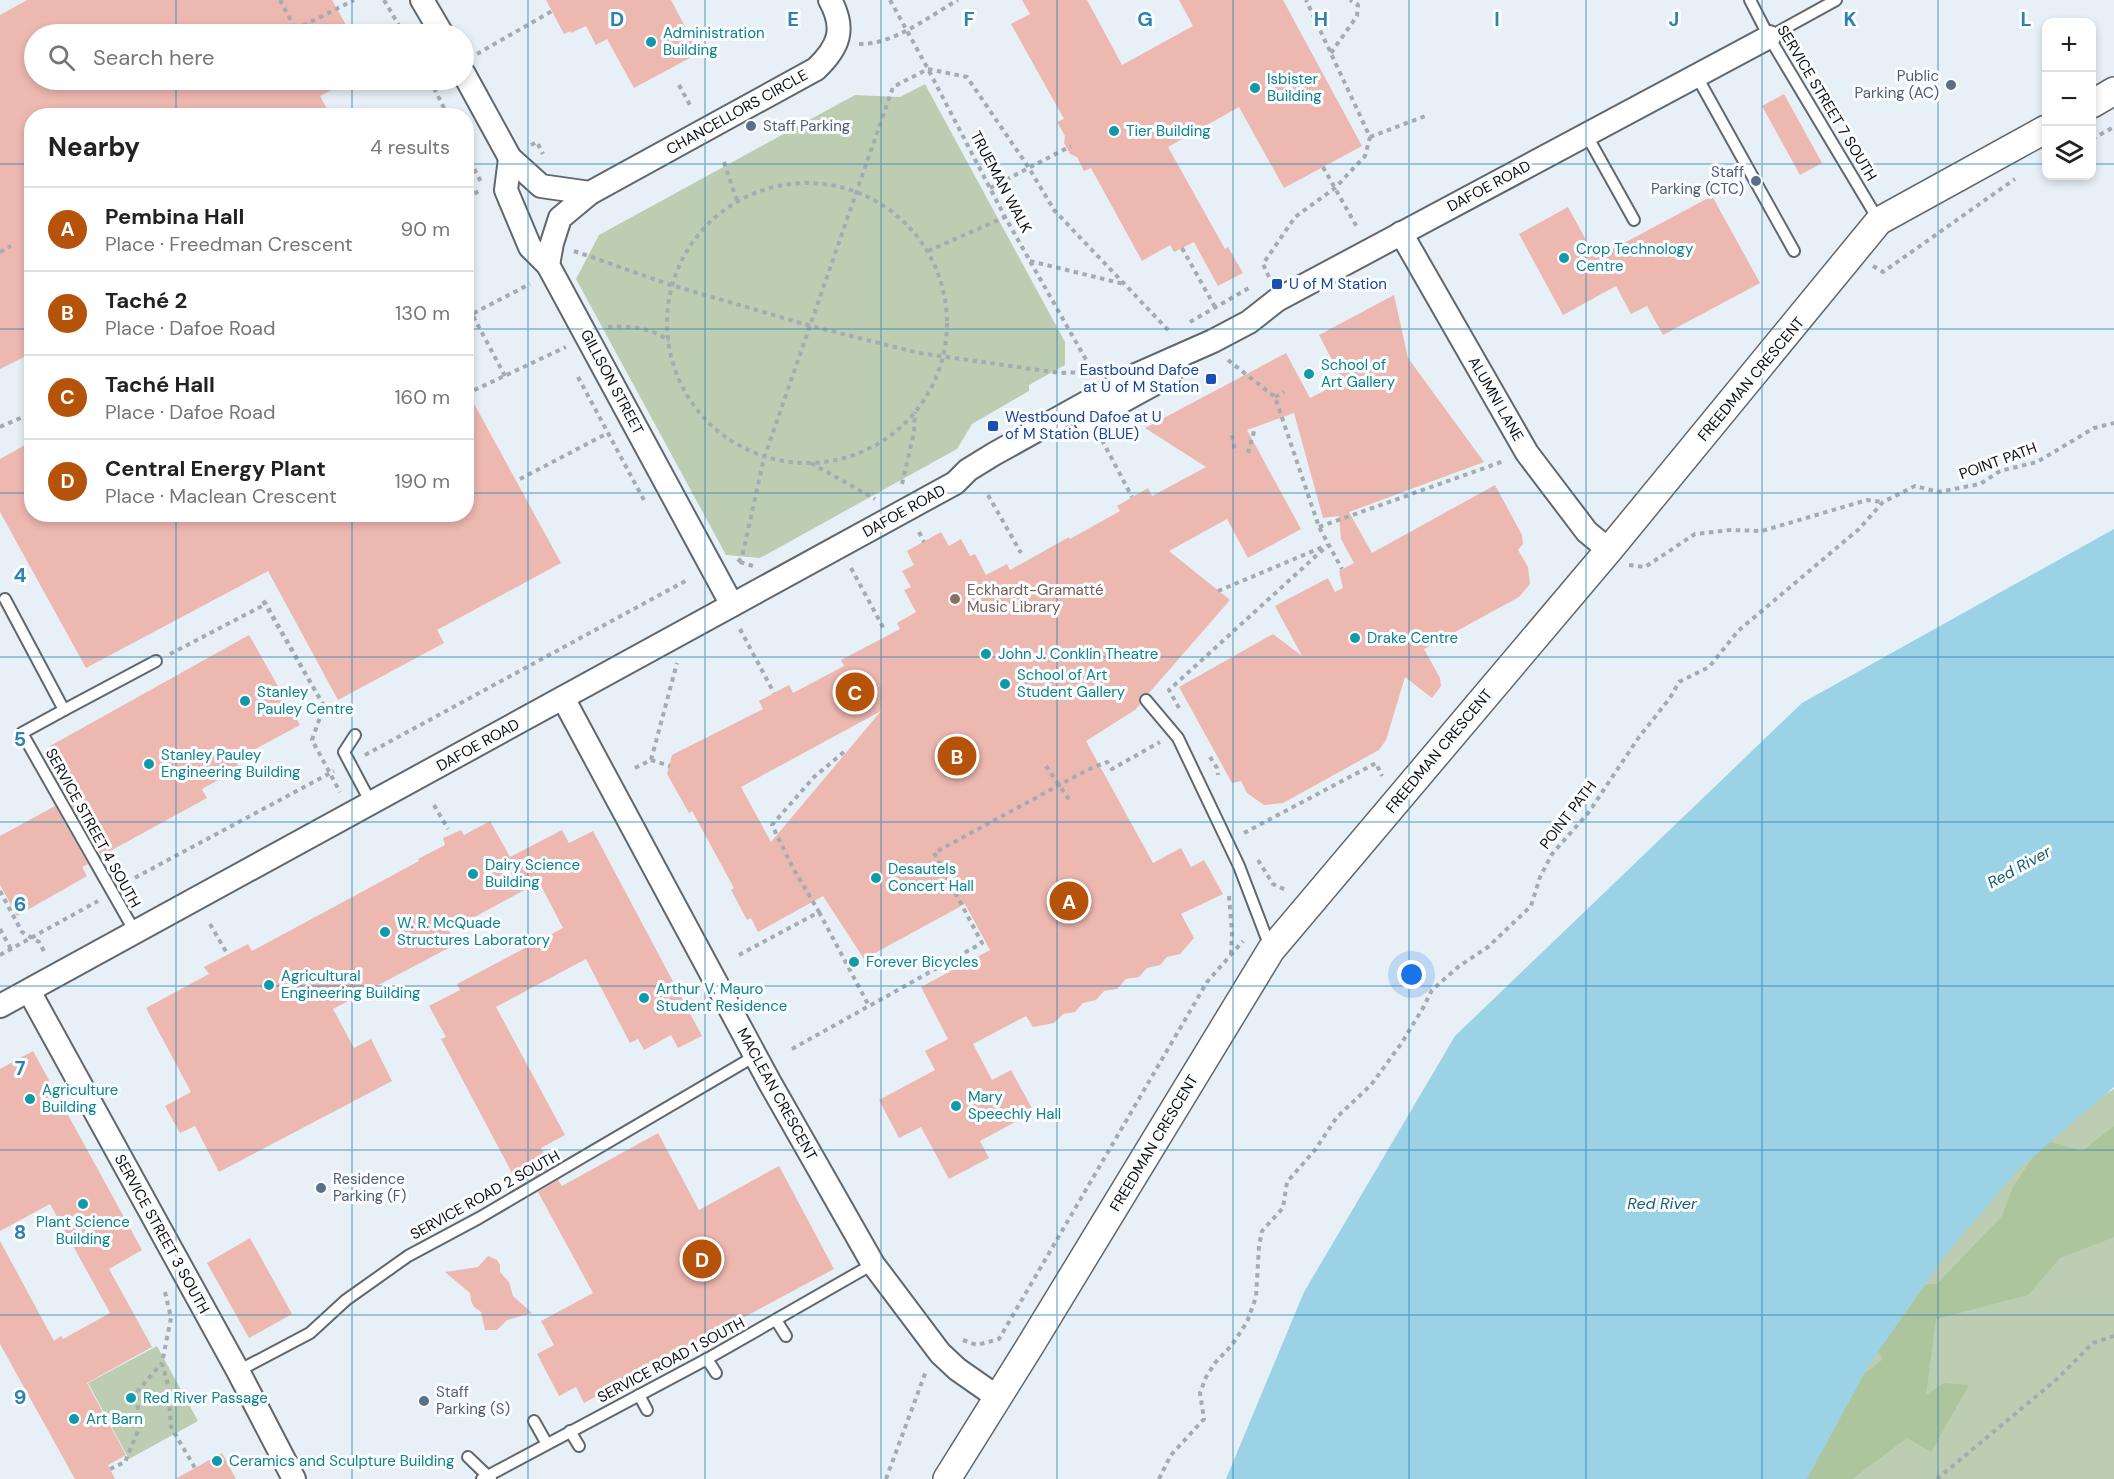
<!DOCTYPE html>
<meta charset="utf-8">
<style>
:root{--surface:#fff;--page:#f6f6f6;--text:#222;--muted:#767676;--line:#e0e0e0;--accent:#b45309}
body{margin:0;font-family:"DM Sans",sans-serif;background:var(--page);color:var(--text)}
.controls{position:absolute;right:18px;top:18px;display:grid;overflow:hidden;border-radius:12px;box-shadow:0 3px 9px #0003}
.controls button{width:54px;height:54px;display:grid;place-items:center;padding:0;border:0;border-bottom:2px solid var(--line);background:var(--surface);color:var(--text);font:30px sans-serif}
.you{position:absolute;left:1412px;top:975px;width:21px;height:21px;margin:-15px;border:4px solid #fff;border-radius:50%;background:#1a73e8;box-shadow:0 0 0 9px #1a73e833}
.badge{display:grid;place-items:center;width:39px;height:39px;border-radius:50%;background:var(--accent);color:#fff;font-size:20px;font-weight:700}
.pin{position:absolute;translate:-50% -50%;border:3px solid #fff;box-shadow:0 2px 6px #0006}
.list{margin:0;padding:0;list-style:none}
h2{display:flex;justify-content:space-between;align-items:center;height:78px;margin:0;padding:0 24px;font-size:26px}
h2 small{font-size:20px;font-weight:400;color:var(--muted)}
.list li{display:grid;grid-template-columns:39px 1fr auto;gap:18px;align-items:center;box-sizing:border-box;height:84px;padding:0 24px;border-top:2px solid var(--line)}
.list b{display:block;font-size:22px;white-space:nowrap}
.list p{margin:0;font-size:20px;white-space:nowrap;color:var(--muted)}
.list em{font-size:20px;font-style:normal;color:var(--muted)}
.icon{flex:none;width:33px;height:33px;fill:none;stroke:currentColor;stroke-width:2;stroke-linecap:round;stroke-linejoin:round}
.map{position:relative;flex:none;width:2114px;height:1479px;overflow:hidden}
.search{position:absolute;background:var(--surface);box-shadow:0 3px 9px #0003;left:24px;top:24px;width:450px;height:66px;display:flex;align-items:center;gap:15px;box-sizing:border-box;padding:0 21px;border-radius:33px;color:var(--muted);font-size:22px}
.panel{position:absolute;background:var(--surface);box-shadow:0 3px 9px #0003;left:24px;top:108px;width:450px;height:414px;border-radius:24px}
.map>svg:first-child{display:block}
.green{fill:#bccdb2}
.forest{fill:#acc59c}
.water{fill:#9bd2e5}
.building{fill:#edb8b0;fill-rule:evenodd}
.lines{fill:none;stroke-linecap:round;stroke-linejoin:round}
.service-casing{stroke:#60676d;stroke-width:14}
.minor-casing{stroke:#60676d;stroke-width:26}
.tertiary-casing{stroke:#60676d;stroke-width:30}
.path{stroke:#a5acb1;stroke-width:4;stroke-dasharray:4.5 4.5;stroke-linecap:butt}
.service{stroke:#fff;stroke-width:10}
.minor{stroke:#fff;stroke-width:22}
.tertiary{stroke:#fff;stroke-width:27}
.path-bridge{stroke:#a5acb1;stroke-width:4;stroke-dasharray:4.5 4.5;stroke-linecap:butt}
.grid{fill:none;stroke:#2c83b2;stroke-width:1.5;stroke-opacity:0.55}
.culture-dot{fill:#0f9aa8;stroke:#fbfcfe;stroke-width:2}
.service-dot{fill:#5c6f8a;stroke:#fbfcfe;stroke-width:2}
.transit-dot{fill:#1a4fb4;stroke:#fbfcfe;stroke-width:2}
.education-dot{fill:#8d6e63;stroke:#fbfcfe;stroke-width:2}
.labels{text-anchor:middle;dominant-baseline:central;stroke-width:6;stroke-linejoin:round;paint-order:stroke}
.culture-label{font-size:15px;fill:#0d838f;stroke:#fbfcfe;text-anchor:start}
.service-label{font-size:15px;fill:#4e5e75;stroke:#fbfcfe;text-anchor:start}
.street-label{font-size:15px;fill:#0b0d10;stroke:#fbfcfe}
.transit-label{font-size:15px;fill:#164399;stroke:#fbfcfe;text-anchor:start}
.education-label{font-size:15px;fill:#785e54;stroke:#fbfcfe;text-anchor:start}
.water-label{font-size:16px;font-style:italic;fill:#165d71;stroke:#fbfcfe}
.grid-label{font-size:20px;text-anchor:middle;font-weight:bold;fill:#2c83b2;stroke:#fbfcfe;stroke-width:6;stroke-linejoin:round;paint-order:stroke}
</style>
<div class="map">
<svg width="2114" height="1479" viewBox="0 0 2114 1479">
<rect width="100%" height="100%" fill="#e7f0f7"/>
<g class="green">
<path d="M925 84 1065 342V365L1029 385V391L972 424 957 449 760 558 726 555 576 279 599 235 855 95 900 97Z"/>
<path d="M2114 1089V1479H1777L2036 1134Z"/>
<path d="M157 1346 198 1421 129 1459 88 1383Z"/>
</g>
<path class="forest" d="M2114 1126V1237L2060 1258 2028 1295 1936 1319 1926 1395 1944 1383 1969 1385 1931 1452 1907 1438 1852 1479H1772L1828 1403 1883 1359 1860 1322 1892 1286 1937 1284 2002 1216 2013 1187 2044 1140 2082 1151Z"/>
<path class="water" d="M2114 529V1087L2019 1169 1947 1253 1869 1365 1807 1479H1226L1304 1292 1455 1036 1802 703Z"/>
<g class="building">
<path d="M27 0H332L346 25 329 34H34V80H351L320 96 331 116H32V353L0 369V15Z"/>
<path d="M546 0H671L699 53 634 88 607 39 596 45 586 26 571 33 570 31 564 34Z"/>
<path d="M1022 0H1087L1122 65 1193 26 1179 0H1283L1362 146 1284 188 1239 107 1168 147 1225 249 1228 247 1243 273 1218 286 1194 242 1174 252 1170 245 1142 261 1091 168 1084 171 1077 157 1070 154 1064 143 1065 136 1057 122 1064 119 1011 24 1030 14Z"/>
<path d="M1784 94 1822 163 1800 175 1762 106Z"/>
<path d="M1712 196 1760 283 1663 335 1647 306 1631 314 1616 286 1563 315 1519 234 1568 207 1596 258Z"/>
<path d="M1394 295 1408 358 1484 462 1349 512 1372 553 1495 485 1522 535 1523 544 1518 550 1528 567 1530 584 1519 597 1424 649 1440 678 1441 686 1432 698 1405 677 1386 740 1379 750 1283 803 1264 805 1247 793 1241 781 1232 783 1179 687 1273 634 1302 656 1275 606 1328 578 1335 592 1343 588 1339 571 1354 563 1341 539 1339 516 1323 518 1294 413 1247 430 1301 529 1248 558 1227 519 1169 551 1230 600 1149 693 1141 695 1139 698 1140 704 1135 710 1086 741 1153 863 1181 848 1191 867 1204 860 1223 894 1181 914 1194 938 1180 954 1167 957 1160 965 1147 968 1139 977 1126 979 1117 989 1104 991 1096 1000 1083 1003 1075 1012 1063 1014 1054 1023 1033 1027 1026 1016 973 1044 992 1080 1011 1070 1034 1112 980 1141 989 1158 949 1179 921 1127 899 1138 879 1100 935 1070 925 1051 948 1039 921 987 990 950 965 904 864 959 823 896 758 932 751 918 747 920 731 890 734 888 692 811 689 813 667 774 672 755 763 709 759 701 789 685 793 693 844 666 841 660 900 629 897 623 916 612 904 590 911 587 902 571 914 565 907 551 941 532 949 546 961 539 970 556 975 554 986 575 1007 564 1010 570 1069 537 1070 539 1120 511 1117 506 1148 488 1152 496 1206 467 1145 428 1286 353 1310 398 1343 381 1319 335ZM881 711 771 842 741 787Z"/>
<path d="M466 389 561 563 437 630 444 643 338 700 268 571 86 668 0 512V459L32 441V514H466Z"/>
<path d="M249 635 300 725 235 760 240 768 202 789 207 798 101 856 68 799 77 794 50 746Z"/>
<path d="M55 806 88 864 82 867 87 876 17 916 0 885V836Z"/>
<path d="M490 821 510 857 562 830 569 843 593 831 702 1036 678 1048 671 1035 644 1050 638 1039 630 1043 586 959 496 1007 565 1135 541 1148 551 1167 531 1179 525 1166 512 1173 441 1039 446 1037 429 1006 460 990 457 984 563 928 539 882 449 931 456 944 333 1009 354 1048 371 1039 392 1081 219 1172 195 1126 180 1133 165 1106 191 1092 146 1008 209 974 204 967 248 944 252 951 419 861 418 859 445 845 443 838 461 830 464 835Z"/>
<path d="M33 1051 142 1250 109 1269 152 1347 87 1383 126 1455 108 1465 115 1479H75L0 1344V1241L54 1341 61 1336 63 1339 110 1313 50 1204 0 1231V1069Z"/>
<path d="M658 1133 699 1210 779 1166 834 1269 584 1403 576 1387 559 1396 537 1354 554 1345 541 1321 593 1293 538 1192 558 1180 562 1186Z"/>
<path d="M250 1238 292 1314 249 1338 207 1263Z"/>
<path d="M488 1256 497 1260 500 1265V1272L509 1282 513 1296 532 1313 507 1320 497 1330H485L481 1312 474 1307 471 1301 470 1293 445 1272 478 1267Z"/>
<path d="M222 1453 236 1479H175Z"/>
</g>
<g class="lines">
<g class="service-casing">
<g id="service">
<path d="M1750 0 1769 37 1879 221"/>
<path d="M1769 37 1836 0"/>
<path d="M1696 75 1794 251"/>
<path d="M1586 134 1634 220"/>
<path d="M5 599 64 710 22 733 135 932"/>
<path d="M1146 700 1178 738 1239 866 1270 947"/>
<path d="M64 710 156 661"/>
<path d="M355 735 344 752 371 803"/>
<path d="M776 1320 786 1336"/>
<path d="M707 1359 716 1373"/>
<path d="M238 1371 310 1333 346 1300 408 1256 479 1218 755 1056"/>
<path d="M639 1395 647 1410"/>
<path d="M534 1421 547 1444"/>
<path d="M570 1431 579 1446"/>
<path d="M468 1457 491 1479"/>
<path d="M482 1479 707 1359 873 1264"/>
</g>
</g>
<g class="minor-casing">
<g id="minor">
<path d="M422 0 442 34"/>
<path d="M464 74 510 158 541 186 590 193"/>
<path d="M510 158 506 190 530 247 548 265 732 605"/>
<path d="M1401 233 1527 453 1587 532 1609 550"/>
<path d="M548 265 552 243 560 218 590 193 816 69C839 47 846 29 830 0"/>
<path d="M1086 421 1170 375"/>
<path d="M563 698 770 1083 873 1264 940 1353 957 1369 997 1397"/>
<path d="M29 991 238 1371 294 1479"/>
<path d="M0 1006 955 483 968 470 994 454 1136 375 1213 341 1249 322 1277 300 1769 37"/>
</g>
</g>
<g class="tertiary-casing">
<g id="tertiary">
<path d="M2092 104 2114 91"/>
<path d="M947 1479 1030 1346 1271 950 1609 550 1879 221 2046 129"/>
</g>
</g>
<g class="path">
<path d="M280 0 296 30"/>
<path d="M384 0 404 34"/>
<path d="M890 0 928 69 1005 217 1093 372"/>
<path d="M287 34 354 0"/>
<path d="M859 44C893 45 928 17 958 0"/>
<path d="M1331 53 1357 16 1358 5 1350 0"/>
<path d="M477 54 552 11"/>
<path d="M430 80 448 116"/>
<path d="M679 85 691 107"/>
<path d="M1370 137 1428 115"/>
<path d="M2092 139 2114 127"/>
<path d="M531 145 537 142 543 154"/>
<path d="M466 153 481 182"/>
<path d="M724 162 737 201"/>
<path d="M1323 167 1358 229"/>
<circle cx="807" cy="323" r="140"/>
<path d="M990 188 1071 146"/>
<path d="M466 197 482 190"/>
<path d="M1182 248 1215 307"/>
<path d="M574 251 671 285 811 326 919 353 1060 373 1087 372"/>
<path d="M928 251 1005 217"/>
<path d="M0 252 11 246"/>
<path d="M1030 261 1124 284"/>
<path d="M1873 266 1883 272 2015 179"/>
<path d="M1269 277 1263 264 1295 217 1335 188 1365 156 1370 137 1306 0"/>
<path d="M1190 322 1249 288"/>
<path d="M608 327C627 325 653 328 669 341"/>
<path d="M1228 360 1275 397 1319 527 1342 569"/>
<path d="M505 376 472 314 530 284"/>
<path d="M578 377 645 502"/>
<path d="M466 394 566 347"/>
<path d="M1275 397 1284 392"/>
<path d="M0 427 32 413"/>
<path d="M1232 435 1235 453"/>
<path d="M1102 440 1132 497"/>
<path d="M1248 453 1255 428"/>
<path d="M811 463 875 499"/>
<path d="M520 479 608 433"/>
<path d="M902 484 914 432 915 412"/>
<path d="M988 495 1021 553"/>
<path d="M1319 527 1504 461"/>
<path d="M919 532 924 542"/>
<path d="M738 562 742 557 764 458 893 87 928 69 967 77 1029 168 1054 210 1170 332"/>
<path d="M740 562 753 566"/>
<path d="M1629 565 1645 567 1695 534 1730 530 1762 531 1867 500 1882 502"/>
<path d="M851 568 884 629"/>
<path d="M1218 591 1325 546"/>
<path d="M740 629 774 693"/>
<path d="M170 654 266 604"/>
<path d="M324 706 262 599 266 604 324 706 312 740 340 792"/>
<path d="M1179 708 1169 690 1328 545"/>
<path d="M365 755 689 579"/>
<path d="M1210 757 1217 768 1218 775"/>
<path d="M651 760 670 766"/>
<path d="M635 768 651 760 677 663"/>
<path d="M434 805 448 829"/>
<path d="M1244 833 1376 763 1382 776"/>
<path d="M1258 860 1273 884 1286 890"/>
<path d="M127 882 334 771"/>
<path d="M0 891 22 932 39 942 46 955"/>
<path d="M1229 896 1232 933 1231 954"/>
<path d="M819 912 869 1006"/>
<path d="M210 924 228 955"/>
<path d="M0 929 11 949"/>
<path d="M0 955 98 901"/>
<path d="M739 955 819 912 793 868 772 825 814 777 844 752"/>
<path d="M792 1049 982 943 934 853 1087 770 1107 762 1112 769 1160 742"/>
<path d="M165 1292 171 1318 162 1363 168 1385 171 1427 195 1468"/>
<path d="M963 1340 977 1345 999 1339 1207 982 1243 941"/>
<path d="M110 1469 125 1462 140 1426 136 1393 161 1364"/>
<path d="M886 1479 926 1371"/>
<path d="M1159 1479 1171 1455 1204 1419 1200 1393 1206 1377 1215 1363 1232 1345 1247 1322 1256 1297 1259 1246 1262 1231 1283 1208 1287 1182 1315 1150 1337 1117 1371 1085 1401 1044 1423 1008 1432 990 1458 967 1488 947 1531 906 1540 877 1552 854 1589 812 1639 737 1670 698 1679 682 1709 667 1738 631 1859 529 1883 502 1915 486 1938 492 1980 484 2000 471 2037 462 2094 428 2114 423"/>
<path d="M1937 1479 2057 1379 2093 1343 2114 1336"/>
</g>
<use href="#service" class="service"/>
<use href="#minor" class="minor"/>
<use href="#tertiary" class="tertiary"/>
<path class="path-bridge" d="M1046 766 1070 801"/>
</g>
<path class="grid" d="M176 0V34M352 0V34M528 0V1479M705 0V1479M881 0V1479M1057 0V1479M1233 0V1479M1409 0V1479M1586 0V1479M1762 0V1479M1938 0V1479M176 80V116M352 80V116M0 164H32M466 164H2046M2092 164H2114M0 329H32M466 329H2114M0 493H32M466 493H2114M176 514V1479M352 514V1479M0 657H2114M0 822H2114M0 986H2114M0 1150H2114M0 1315H2114"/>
<g class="culture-dot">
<circle cx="651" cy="42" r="6"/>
<circle cx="1255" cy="88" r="6"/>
<circle cx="1114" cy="131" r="6"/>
<circle cx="1564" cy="258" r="6"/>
<circle cx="1309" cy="374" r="6"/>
<circle cx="1355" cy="638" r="6"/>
<circle cx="986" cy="654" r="6"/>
<circle cx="1005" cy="684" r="6"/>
<circle cx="245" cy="701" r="6"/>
<circle cx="149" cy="764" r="6"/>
<circle cx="473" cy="874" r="6"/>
<circle cx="876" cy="878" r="6"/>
<circle cx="385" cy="932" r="6"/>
<circle cx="854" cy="962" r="6"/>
<circle cx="269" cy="985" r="6"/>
<circle cx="644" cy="998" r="6"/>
<circle cx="30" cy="1099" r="6"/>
<circle cx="956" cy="1106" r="6"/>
<circle cx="83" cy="1204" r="6"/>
<circle cx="131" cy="1398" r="6"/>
<circle cx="74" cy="1419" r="6"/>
<circle cx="217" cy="1461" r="6"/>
</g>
<g class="service-dot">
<circle cx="1951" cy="85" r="6"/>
<circle cx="751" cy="126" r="6"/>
<circle cx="1756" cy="181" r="6"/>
<circle cx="321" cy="1188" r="6"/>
<circle cx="424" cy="1401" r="6"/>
</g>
<g class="transit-dot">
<rect x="1271" y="278" width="12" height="12" rx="3"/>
<rect x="1205" y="373" width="12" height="12" rx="3"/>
<rect x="987" y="420" width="12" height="12" rx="3"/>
</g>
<circle class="education-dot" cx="955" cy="599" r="6"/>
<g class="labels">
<g class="culture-label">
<text x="663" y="33">Administration<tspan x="663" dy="17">Building</tspan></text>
<text x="1267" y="79">Isbister<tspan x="1267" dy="17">Building</tspan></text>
<text x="1126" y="131">Tier Building</text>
<text x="1576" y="249">Crop Technology<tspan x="1576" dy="17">Centre</tspan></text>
<text x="1321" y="365">School of<tspan x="1321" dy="17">Art Gallery</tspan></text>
<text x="1367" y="638">Drake Centre</text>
<text x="998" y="654">John J. Conklin Theatre</text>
<text x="1017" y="675">School of Art<tspan x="1017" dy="17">Student Gallery</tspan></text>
<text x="257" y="692">Stanley<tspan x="257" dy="17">Pauley Centre</tspan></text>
<text x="161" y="755">Stanley Pauley<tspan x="161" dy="17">Engineering Building</tspan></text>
<text x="485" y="865">Dairy Science<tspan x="485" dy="17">Building</tspan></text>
<text x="888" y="869">Desautels<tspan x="888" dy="17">Concert Hall</tspan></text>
<text x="397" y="923">W. R. McQuade<tspan x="397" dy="17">Structures Laboratory</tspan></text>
<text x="866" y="962">Forever Bicycles</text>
<text x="281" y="976">Agricultural<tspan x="281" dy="17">Engineering Building</tspan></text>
<text x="656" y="989">Arthur V. Mauro<tspan x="656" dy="17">Student Residence</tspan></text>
<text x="42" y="1090">Agriculture<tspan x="42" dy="17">Building</tspan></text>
<text x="968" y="1097">Mary<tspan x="968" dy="17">Speechly Hall</tspan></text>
<text x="83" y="1222" text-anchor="middle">Plant Science<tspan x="83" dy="17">Building</tspan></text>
<text x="143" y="1398">Red River Passage</text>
<text x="86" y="1419">Art Barn</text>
<text x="229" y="1461">Ceramics and Sculpture Building</text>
</g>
<g class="service-label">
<text x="1939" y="76" text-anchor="end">Public<tspan x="1939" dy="17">Parking (AC)</tspan></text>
<text x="763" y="126">Staff Parking</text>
<text x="1744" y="172" text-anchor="end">Staff<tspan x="1744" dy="17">Parking (CTC)</tspan></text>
<text x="333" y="1179">Residence<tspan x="333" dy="17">Parking (F)</tspan></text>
<text x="436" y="1392">Staff<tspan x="436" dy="17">Parking (S)</tspan></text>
</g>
<g class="street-label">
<text transform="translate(1827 103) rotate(59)">SERVICE STREET 7 SOUTH</text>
<text transform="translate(737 112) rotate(-29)">CHANCELLORS CIRCLE</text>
<text transform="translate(1001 182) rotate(62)">TRUEMAN WALK</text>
<text transform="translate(1489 186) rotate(-28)">DAFOE ROAD</text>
<text transform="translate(1751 379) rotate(-50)">FREEDMAN CRESCENT</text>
<text transform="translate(612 382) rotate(62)">GILLSON STREET</text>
<text transform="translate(1496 399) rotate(60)">ALUMNI LANE</text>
<text transform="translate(1998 461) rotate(-20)">POINT PATH</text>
<text transform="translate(904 511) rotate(-29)">DAFOE ROAD</text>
<text transform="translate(478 745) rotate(-29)">DAFOE ROAD</text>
<text transform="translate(1439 751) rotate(-50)">FREEDMAN CRESCENT</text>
<text transform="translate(1568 815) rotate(-52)">POINT PATH</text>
<text transform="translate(93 828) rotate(61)">SERVICE STREET 4 SOUTH</text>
<text transform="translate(777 1094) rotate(61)">MACLEAN CRESCENT</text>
<text transform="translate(1154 1143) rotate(-59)">FREEDMAN CRESCENT</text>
<text transform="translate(485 1195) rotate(-29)">SERVICE ROAD 2 SOUTH</text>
<text transform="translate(162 1234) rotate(61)">SERVICE STREET 3 SOUTH</text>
<text transform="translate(671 1360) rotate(-28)">SERVICE ROAD 1 SOUTH</text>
</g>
<g class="transit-label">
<text x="1289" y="284">U of M Station</text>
<text x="1199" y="370" text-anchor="end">Eastbound Dafoe<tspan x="1199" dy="17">at U of M Station</tspan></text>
<text x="1005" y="417">Westbound Dafoe at U<tspan x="1005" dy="17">of M Station (BLUE)</tspan></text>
</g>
<g class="education-label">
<text x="967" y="590">Eckhardt-Gramatté<tspan x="967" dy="17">Music Library</tspan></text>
</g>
<g class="water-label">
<text transform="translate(2019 867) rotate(-29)">Red River</text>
<text x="1662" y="1203">Red River</text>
</g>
</g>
<g class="grid-label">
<text x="617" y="26">D</text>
<text x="793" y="26">E</text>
<text x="969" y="26">F</text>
<text x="1145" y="26">G</text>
<text x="1321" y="26">H</text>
<text x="1497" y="26">I</text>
<text x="1674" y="26">J</text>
<text x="1850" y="26">K</text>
<text x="2026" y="26">L</text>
<text x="20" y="582">4</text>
<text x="20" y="746">5</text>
<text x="20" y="911">6</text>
<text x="20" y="1075">7</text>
<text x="20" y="1239">8</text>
<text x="20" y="1404">9</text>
</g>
</svg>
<div class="controls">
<button>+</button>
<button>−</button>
<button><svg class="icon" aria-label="layers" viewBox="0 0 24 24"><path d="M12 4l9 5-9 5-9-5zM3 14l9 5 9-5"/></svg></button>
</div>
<div class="you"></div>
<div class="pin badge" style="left:1069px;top:901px">A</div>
<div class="pin badge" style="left:957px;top:756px">B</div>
<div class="pin badge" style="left:855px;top:692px">C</div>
<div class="pin badge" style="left:702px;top:1259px">D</div>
<div class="search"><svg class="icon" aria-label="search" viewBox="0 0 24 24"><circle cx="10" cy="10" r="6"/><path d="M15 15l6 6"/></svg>Search here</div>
<section class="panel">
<h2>Nearby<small>4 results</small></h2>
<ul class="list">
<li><span class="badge">A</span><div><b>Pembina Hall</b><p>Place · Freedman Crescent</p></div><em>90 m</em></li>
<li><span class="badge">B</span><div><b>Taché 2</b><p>Place · Dafoe Road</p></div><em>130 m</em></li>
<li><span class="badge">C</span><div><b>Taché Hall</b><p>Place · Dafoe Road</p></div><em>160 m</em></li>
<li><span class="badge">D</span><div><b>Central Energy Plant</b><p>Place · Maclean Crescent</p></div><em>190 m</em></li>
</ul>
</section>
</div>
